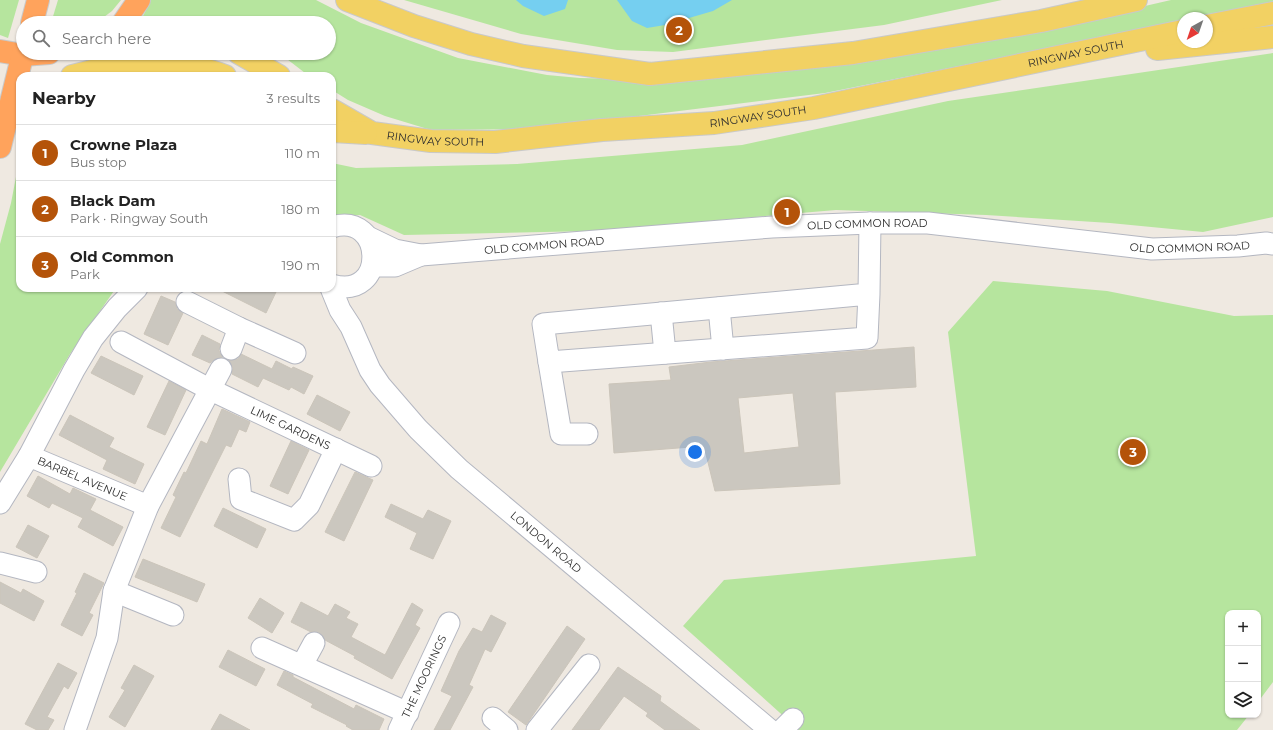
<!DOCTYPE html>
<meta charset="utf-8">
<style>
:root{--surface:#fff;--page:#f2f2f2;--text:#222;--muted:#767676;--line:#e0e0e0;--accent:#b45309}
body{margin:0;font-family:Montserrat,sans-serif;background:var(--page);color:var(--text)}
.controls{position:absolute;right:12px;bottom:12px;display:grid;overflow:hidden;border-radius:8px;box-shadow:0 1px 3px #0004}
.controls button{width:36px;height:36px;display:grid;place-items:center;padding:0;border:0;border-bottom:1px solid var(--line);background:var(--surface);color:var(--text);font:20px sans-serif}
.compass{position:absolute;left:1177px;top:12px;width:36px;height:36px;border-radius:50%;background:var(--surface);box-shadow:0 1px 3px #0004;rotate:220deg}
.you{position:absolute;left:695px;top:452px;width:14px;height:14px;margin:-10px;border:3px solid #fff;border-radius:50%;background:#1a73e8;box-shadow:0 0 0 6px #1a73e833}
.badge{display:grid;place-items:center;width:26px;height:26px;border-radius:50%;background:var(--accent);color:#fff;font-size:13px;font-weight:700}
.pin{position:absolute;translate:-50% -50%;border:2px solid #fff;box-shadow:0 1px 4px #0006}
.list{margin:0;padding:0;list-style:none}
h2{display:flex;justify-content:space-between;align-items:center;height:52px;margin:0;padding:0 16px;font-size:17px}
h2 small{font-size:13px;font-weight:400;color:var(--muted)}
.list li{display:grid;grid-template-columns:26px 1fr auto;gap:12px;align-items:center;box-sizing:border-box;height:56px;padding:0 16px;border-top:1px solid var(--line)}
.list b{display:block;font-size:15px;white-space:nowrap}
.list p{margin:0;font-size:13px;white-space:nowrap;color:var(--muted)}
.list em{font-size:13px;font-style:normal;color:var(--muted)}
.icon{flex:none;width:22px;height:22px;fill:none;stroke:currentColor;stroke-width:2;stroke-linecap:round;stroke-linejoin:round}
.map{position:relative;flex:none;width:1273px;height:730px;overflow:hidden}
.search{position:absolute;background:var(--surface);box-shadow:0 1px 3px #0004;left:16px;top:16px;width:320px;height:44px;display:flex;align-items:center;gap:10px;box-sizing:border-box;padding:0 14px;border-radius:22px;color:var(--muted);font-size:15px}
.panel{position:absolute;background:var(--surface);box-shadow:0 1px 3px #0004;left:16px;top:72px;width:320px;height:220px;border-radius:12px}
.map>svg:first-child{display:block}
.green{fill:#b6e59e}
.water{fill:#75cff0}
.building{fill:#cbc7bf;stroke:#cbc5ba;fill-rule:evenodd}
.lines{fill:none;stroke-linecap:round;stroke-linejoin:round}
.minor-casing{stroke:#b4b7c1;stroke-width:23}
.major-casing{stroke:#c9c9c9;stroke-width:24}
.highway-casing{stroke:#c9c9c9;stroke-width:24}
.minor{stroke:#fff;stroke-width:21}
.major{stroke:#f2d163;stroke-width:22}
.highway{stroke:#ffa35c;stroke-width:22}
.labels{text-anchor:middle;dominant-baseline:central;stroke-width:3;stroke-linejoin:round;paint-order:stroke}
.street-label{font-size:11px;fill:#2e2e2e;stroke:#fff}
</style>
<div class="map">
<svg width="1273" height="730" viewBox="0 0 1273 730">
<rect width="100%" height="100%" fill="#efe9e1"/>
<g class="green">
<path d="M0 0H19L8 38 0 35Z"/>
<path d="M58 0H121L112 11 96 23H51Z"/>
<path d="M151 0H316L361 23 458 58 547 75 580 78 660 80 1145 6 1171 0H1273V2L1200 18H1183V21L825 93 534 129 431 130 385 116 348 100 332 90V76H309L279 53H329V23H145L143 22 142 18Z"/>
<path d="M404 0H1002L884 25 673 52 617 50 521 34Z"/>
<path d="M1273 53V217L1203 232 1110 223 986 215 836 210 592 231 404 235 360 215 332 217V163L356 168 517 164 742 145 948 101Z"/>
<path d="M20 156V288H116L70 354 0 472V244L11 203Z"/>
<path d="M993 281 1107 291 1234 316 1273 315V682L1258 702V613H1228V715H1249L1237 730H799L683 626 724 580 976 556 948 332Z"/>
</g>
<g class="water">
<path d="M516 0H568L565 9 544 16 523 6Z"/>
<path d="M617 0H732L713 11 665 25 647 28 632 21Z"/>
</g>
<g class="building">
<path d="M216 288H268L276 292 266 313Z"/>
<path d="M161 296 175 302 177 309 183 313 168 345 144 334Z"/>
<path d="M202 335 220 344 219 351 223 357 215 359 210 363 192 355Z"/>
<path d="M914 347 916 387 835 392 840 484 715 491 704 446 614 453 609 384 671 380 669 367 711 362ZM793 393 799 447 744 453 738 398Z"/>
<path d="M241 354 272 369 276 361 292 369 293 367 313 376 304 394 291 387 289 390 263 378 258 387 232 374 233 368 229 360 238 359Z"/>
<path d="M101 356 143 376 134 395 91 373Z"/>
<path d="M169 381 186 390 165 435 147 427Z"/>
<path d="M317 395 350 412 340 431 307 414Z"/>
<path d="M222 409 250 422 246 432 239 429 231 447 226 445 180 537 161 528 176 497 173 495 184 472 186 473 201 441 207 444Z"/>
<path d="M70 415 114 438 109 447 144 464 135 484 103 469 107 460 59 435Z"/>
<path d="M291 441 309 450 288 494 270 486Z"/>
<path d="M355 472 373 480 344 541 325 532Z"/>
<path d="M38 476 70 494 73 488 96 499 90 510 123 527 113 546 78 527 83 518 52 503 49 508 27 496Z"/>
<path d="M391 504 423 519 428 510 451 521 433 559 410 549 417 533 385 517Z"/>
<path d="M223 508 266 529 257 548 214 526Z"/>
<path d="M28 525 49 536 37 558 16 547Z"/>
<path d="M143 559 205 584 197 602 135 577Z"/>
<path d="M84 573 104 583 89 613 93 615 82 636 61 625 77 593 75 592Z"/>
<path d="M0 582 21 593 23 589 44 601 34 621 0 603Z"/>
<path d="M260 598 284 613 272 633 248 618Z"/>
<path d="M301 602 328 616 335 604 350 612 346 618 358 624 351 637 385 655 412 603 423 610 415 625 420 628 392 679 354 658 355 656 325 640 320 633 311 632 291 622Z"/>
<path d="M491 615 506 623 491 652 485 649 469 685 473 687 450 730H434L452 696 441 691 459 651 473 628 482 632Z"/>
<path d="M567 626 585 639 526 725 508 712Z"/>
<path d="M228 650 265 669 256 686 219 667Z"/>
<path d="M58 663 77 673 68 689 64 686 47 717 54 720 48 730H37L25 724Z"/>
<path d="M134 665 154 676 125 727 109 717 125 690 121 688Z"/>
<path d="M618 667 661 696 660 701 700 730H665L646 716 648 713 624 696 599 730H572Z"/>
<path d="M284 671 293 675V677L354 709 356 705 384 719 379 730H353L346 726 347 725 311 707 313 704 277 685Z"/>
<path d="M220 714 250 730H211Z"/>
</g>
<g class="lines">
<g class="minor-casing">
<g id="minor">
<path d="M332 227C385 211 388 301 332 285"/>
<path id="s1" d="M368 237 395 250 421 255 772 227 870 223H928L1152 249 1238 246 1266 243 1273 244"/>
<path d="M373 266H395L421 255"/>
<path id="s2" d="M331 288 340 310 351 327 370 370 380 385 418 429 459 469 770 730"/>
<path d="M869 294 867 338 549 362 543 324 869 294 870 223"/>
<path d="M187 302 239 328 295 353"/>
<path d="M719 308 723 349"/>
<path d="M661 313 665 353"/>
<path id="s3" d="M121 342 209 389 371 466"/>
<path d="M231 349 239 328"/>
<path d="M549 362 561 434H587"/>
<path id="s4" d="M29 456 148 506"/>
<path d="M239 479 241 499 294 520 309 505 336 449"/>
<path d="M0 503 29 456 74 370 93 338 117 308 137 288"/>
<path d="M0 563 36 572"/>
<path d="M114 591 173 615"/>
<path d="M262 648 408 713"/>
<path d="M302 665 314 643"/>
<path d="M493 718 507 730"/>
<path d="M75 730 107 638 114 591 148 506 221 369"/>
<path id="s5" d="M399 730 449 623"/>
<path d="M537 730 589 665"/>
<path d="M782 730 793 719"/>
</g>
</g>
<g class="major-casing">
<g id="major">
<path d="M347 0 414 26 471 44 523 56 650 74 853 53 1041 21 1136 0"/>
<path d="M1207 26 1273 13"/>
<path d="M1157 49 1273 37"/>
<path d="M239 53 279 76"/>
<path d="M72 76C120 62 176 57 225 76"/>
<path id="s6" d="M332 110 372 133 431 141 495 142 602 130 714 123 814 108 1183 31"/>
<path d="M332 131 366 133"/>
</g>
</g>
<g class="highway-casing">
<g id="highway">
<path d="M32 23 38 0"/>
<path d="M123 23 139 0"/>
<path d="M0 51 23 55 49 53"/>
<path d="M0 147 23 53"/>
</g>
</g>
<use href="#minor" class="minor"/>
<use href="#major" class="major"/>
<use href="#highway" class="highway"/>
</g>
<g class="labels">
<g class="street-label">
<text stroke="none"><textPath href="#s6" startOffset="758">RINGWAY SOUTH</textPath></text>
<text stroke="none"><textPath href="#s6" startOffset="434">RINGWAY SOUTH</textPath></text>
<text stroke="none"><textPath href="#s6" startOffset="110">RINGWAY SOUTH</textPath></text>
<text stroke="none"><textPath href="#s1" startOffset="504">OLD COMMON ROAD</textPath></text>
<text stroke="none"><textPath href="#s1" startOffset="180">OLD COMMON ROAD</textPath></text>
<text stroke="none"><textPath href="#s1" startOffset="828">OLD COMMON ROAD</textPath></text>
<text stroke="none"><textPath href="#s3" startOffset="190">LIME GARDENS</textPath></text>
<text stroke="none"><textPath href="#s4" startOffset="58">BARBEL AVENUE</textPath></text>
<text stroke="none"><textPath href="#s2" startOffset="338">LONDON ROAD</textPath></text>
<text stroke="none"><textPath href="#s5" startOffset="59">THE MOORINGS</textPath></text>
</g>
</g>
</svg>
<div class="controls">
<button>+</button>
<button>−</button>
<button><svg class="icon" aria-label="layers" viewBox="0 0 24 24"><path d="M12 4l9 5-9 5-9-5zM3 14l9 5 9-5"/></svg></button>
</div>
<svg class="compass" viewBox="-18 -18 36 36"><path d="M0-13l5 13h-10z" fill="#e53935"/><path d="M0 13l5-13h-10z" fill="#767676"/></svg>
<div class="you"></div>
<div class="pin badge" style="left:787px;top:212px">1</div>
<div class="pin badge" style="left:679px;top:30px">2</div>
<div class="pin badge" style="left:1133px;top:452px">3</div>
<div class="search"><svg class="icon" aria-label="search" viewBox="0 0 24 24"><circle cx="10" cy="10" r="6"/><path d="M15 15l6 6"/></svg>Search here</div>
<section class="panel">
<h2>Nearby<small>3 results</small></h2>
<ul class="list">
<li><span class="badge">1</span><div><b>Crowne Plaza</b><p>Bus stop</p></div><em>110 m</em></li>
<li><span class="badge">2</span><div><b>Black Dam</b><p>Park · Ringway South</p></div><em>180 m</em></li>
<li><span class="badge">3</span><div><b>Old Common</b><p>Park</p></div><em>190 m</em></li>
</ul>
</section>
</div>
